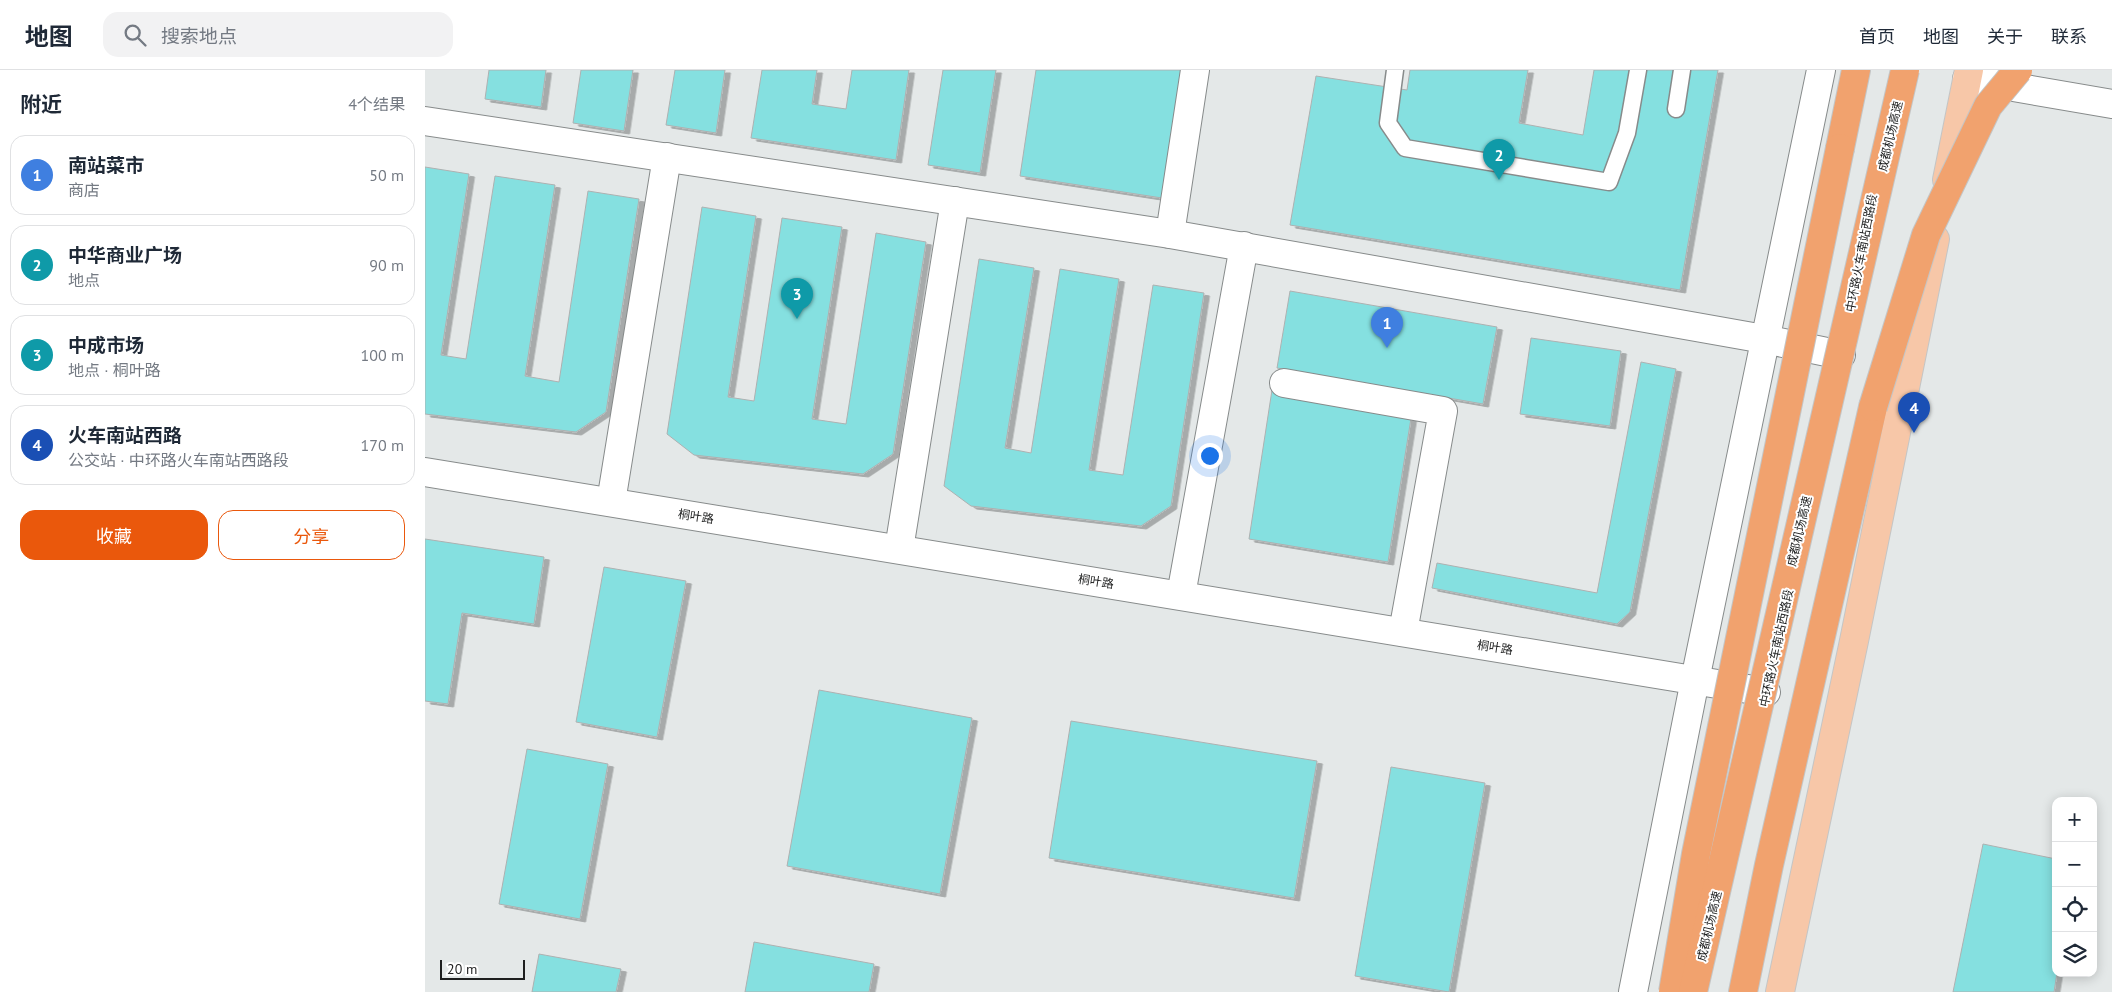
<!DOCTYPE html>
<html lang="zh">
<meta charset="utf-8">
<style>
:root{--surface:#fff;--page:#f2f2f3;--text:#1f2937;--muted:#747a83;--line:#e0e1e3;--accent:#ea580c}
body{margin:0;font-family:"PT Sans","Noto Sans SC",sans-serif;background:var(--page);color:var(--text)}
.controls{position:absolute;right:15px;bottom:15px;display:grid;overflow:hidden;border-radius:10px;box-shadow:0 2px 12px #0003}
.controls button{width:45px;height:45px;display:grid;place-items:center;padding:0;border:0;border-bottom:1px solid var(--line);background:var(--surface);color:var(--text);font:25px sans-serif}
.scale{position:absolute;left:15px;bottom:12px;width:85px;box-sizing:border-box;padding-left:5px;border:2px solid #1e1f1f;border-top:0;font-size:14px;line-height:18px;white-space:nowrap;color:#1e1f1f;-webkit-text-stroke:4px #fff;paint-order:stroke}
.you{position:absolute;left:784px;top:385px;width:18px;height:18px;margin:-12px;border:4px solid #fff;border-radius:50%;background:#1a73e8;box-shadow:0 0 0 8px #1a73e833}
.badge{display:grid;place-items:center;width:32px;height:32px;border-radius:50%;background:var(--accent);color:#fff;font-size:16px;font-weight:700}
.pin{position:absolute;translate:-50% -41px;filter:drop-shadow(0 1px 2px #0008)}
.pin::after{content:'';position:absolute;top:26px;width:18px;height:15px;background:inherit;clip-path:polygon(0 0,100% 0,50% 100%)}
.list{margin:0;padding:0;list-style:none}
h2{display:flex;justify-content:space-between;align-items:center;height:65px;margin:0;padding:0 20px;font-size:21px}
h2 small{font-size:16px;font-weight:400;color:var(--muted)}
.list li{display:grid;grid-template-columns:32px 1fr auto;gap:15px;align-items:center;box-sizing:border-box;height:80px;margin:0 10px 10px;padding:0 10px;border:1px solid var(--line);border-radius:15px}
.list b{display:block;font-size:19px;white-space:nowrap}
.list p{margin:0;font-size:16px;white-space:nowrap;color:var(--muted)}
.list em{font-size:16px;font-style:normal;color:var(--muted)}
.actions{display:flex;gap:10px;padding:15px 20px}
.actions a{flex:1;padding:11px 0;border:1px solid var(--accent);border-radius:15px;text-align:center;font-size:18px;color:var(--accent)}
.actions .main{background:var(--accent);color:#fff}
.icon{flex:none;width:28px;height:28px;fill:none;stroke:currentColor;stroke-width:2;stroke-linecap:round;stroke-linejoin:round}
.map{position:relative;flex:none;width:1687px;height:922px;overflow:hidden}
header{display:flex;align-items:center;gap:30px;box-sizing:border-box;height:70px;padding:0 25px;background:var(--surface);border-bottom:1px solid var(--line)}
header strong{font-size:24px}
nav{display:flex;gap:28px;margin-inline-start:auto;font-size:18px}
.search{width:350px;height:45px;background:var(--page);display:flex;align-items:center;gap:12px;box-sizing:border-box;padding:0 18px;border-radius:15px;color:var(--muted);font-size:19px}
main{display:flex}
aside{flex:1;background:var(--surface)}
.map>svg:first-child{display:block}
.building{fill:#85e0e0;stroke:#aeb1b1;filter:url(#shadow)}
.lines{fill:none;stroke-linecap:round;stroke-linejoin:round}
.service-casing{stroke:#878b8b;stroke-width:19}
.minor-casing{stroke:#878b8b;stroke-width:30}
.tertiary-casing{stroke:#878b8b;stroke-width:30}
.primary-casing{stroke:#c4c5c5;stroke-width:30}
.motorway-casing{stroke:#c4c5c5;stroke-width:30}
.service{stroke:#fff;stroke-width:16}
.minor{stroke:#fff;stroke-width:28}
.tertiary{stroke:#fff;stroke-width:28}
.primary{stroke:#f7c7a8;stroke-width:28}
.motorway{stroke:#f1a26e;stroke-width:28}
.motorway-bridge-casing{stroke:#c4c5c5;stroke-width:30;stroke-linecap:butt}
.motorway-bridge{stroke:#f1a26e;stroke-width:28}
.labels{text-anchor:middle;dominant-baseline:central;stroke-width:4;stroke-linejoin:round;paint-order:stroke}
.street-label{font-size:12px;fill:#1e1f1f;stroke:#fff}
</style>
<header>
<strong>地图</strong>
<div class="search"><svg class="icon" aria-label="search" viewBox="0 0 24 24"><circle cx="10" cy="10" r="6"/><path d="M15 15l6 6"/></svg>搜索地点</div>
<nav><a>首页</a><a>地图</a><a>关于</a><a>联系</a></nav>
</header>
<main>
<aside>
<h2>附近<small>4个结果</small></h2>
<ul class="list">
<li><span class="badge" style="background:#3f7fe0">1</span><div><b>南站菜市</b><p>商店</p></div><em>50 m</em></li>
<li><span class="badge" style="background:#0f9aa8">2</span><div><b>中华商业广场</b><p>地点</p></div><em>90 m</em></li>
<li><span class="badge" style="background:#0f9aa8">3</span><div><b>中成市场</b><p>地点 · 桐叶路</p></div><em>100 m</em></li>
<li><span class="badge" style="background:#1a4fb4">4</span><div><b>火车南站西路</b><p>公交站 · 中环路火车南站西路段</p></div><em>170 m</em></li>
</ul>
<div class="actions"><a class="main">收藏</a><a>分享</a></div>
</aside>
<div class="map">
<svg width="1687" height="922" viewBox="0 0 1687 922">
<defs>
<filter id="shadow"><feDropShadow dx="5.5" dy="3" stdDeviation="0" flood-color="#0004"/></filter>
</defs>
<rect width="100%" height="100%" fill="#e4e8e8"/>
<g class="building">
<path d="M64 0H121L116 37 60 29Z"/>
<path d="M156 0H208L199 61 148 53Z"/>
<path d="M250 0H300L291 63 241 55Z"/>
<path d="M337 0H392L387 34 421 39 427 0H484L471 90 326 68Z"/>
<path d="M518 0H571L555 103 503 95Z"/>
<path d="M611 0H756L737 128 595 106Z"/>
<path d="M985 0H1103L1094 53 1158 65 1169 0H1293L1255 220 865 155 891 6 982 20Z"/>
<path d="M0 97 44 104 16 285 41 289 70 106 130 115 100 306 134 312 163 121 214 129 181 342 151 362 0 344Z"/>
<path d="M277 137 331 146 303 327 329 331 357 148 417 157 387 349 421 354 451 163 501 172 468 384 438 404 269 385 242 364Z"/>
<path d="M554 189 609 198 580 378 606 383 635 199 694 209 664 400 698 405 728 215 779 223 746 436 716 456 546 436 519 416Z"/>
<path d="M865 221 1072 257 1058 334 852 298Z"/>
<path d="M1106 268 1196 281 1185 356 1095 344Z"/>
<path d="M1216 292 1251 299 1205 542 1192 554 1007 518 1012 493 1172 523Z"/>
<path d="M847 320 987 342 963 492 824 469Z"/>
<path d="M0 469 119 487 109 554 37 543 23 634 0 631Z"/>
<path d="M179 497 261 511 232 667 151 652Z"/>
<path d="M394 620 547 648 515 824 362 796Z"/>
<path d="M646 651 892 691 869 828 624 788Z"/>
<path d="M102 679 183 694 155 849 74 834Z"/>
<path d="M966 697 1060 713 1024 922 930 906Z"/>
<path d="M1558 774 1631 789V903H1632L1629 922H1528Z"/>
<path d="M329 872 449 894 444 922H320Z"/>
<path d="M114 884 196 899 191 922H107Z"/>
</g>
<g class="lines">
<g class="service-casing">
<g id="service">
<path d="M970 0 963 53 980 78 1184 112 1202 63 1213 0"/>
<path d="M1251 39 1257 0"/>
</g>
</g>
<g class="minor-casing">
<g id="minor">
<path d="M0 51 745 164 1339 269 1416 285"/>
<path d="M745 164 770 0"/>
<path d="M859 313 1018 341 978 562"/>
<path d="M0 402 1341 622"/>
<path d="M186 432 242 87"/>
<path d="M474 479 530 131"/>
<path d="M756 525 819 176"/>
</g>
</g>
<g class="tertiary-casing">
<g id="tertiary">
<path d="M1542 9 1687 34"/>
<path d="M1208 922 1270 610 1396 0"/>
</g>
</g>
<g class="primary-casing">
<g id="primary">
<path d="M1522 110 1544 0"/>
<path d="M1355 922 1429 571 1510 169"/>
</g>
</g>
<g class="motorway-casing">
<g id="motorway">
<path d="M1415 78 1431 0"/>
<path d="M1318 922 1344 795 1448 337"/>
</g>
</g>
<use href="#service" class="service"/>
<use href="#minor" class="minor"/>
<use href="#tertiary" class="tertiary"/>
<use href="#primary" class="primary"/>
<use href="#motorway" class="motorway"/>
<g class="motorway-bridge-casing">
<g id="motorway-bridge">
<path d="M1448 337 1501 165 1563 36 1593 0"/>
<path d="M1248 922 1271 784 1415 78"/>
<path d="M1268 922 1480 0"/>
</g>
</g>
<use href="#motorway-bridge" class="motorway-bridge"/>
</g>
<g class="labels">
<g class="street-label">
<text transform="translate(1465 66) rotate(-77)">成都机场高速</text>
<text transform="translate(1436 183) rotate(-79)">中环路火车南站西路段</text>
<text transform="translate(271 446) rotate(9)">桐叶路</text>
<text transform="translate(1374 461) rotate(-77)">成都机场高速</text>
<text transform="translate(671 511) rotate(9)">桐叶路</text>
<text transform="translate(1070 577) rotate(9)">桐叶路</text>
<text transform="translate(1351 578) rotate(-78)">中环路火车南站西路段</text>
<text transform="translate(1284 856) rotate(-77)">成都机场高速</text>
</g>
</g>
</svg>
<div class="controls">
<button>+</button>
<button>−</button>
<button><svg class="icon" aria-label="locate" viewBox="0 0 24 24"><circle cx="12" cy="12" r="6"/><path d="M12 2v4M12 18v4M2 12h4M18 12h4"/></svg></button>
<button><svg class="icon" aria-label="layers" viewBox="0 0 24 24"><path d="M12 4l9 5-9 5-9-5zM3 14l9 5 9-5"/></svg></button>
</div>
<div class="scale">20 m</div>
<div class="you"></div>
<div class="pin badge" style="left:962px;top:278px;background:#3f7fe0">1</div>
<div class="pin badge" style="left:1074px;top:110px;background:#0f9aa8">2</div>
<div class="pin badge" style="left:372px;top:249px;background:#0f9aa8">3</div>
<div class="pin badge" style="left:1489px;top:363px;background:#1a4fb4">4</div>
</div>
</main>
